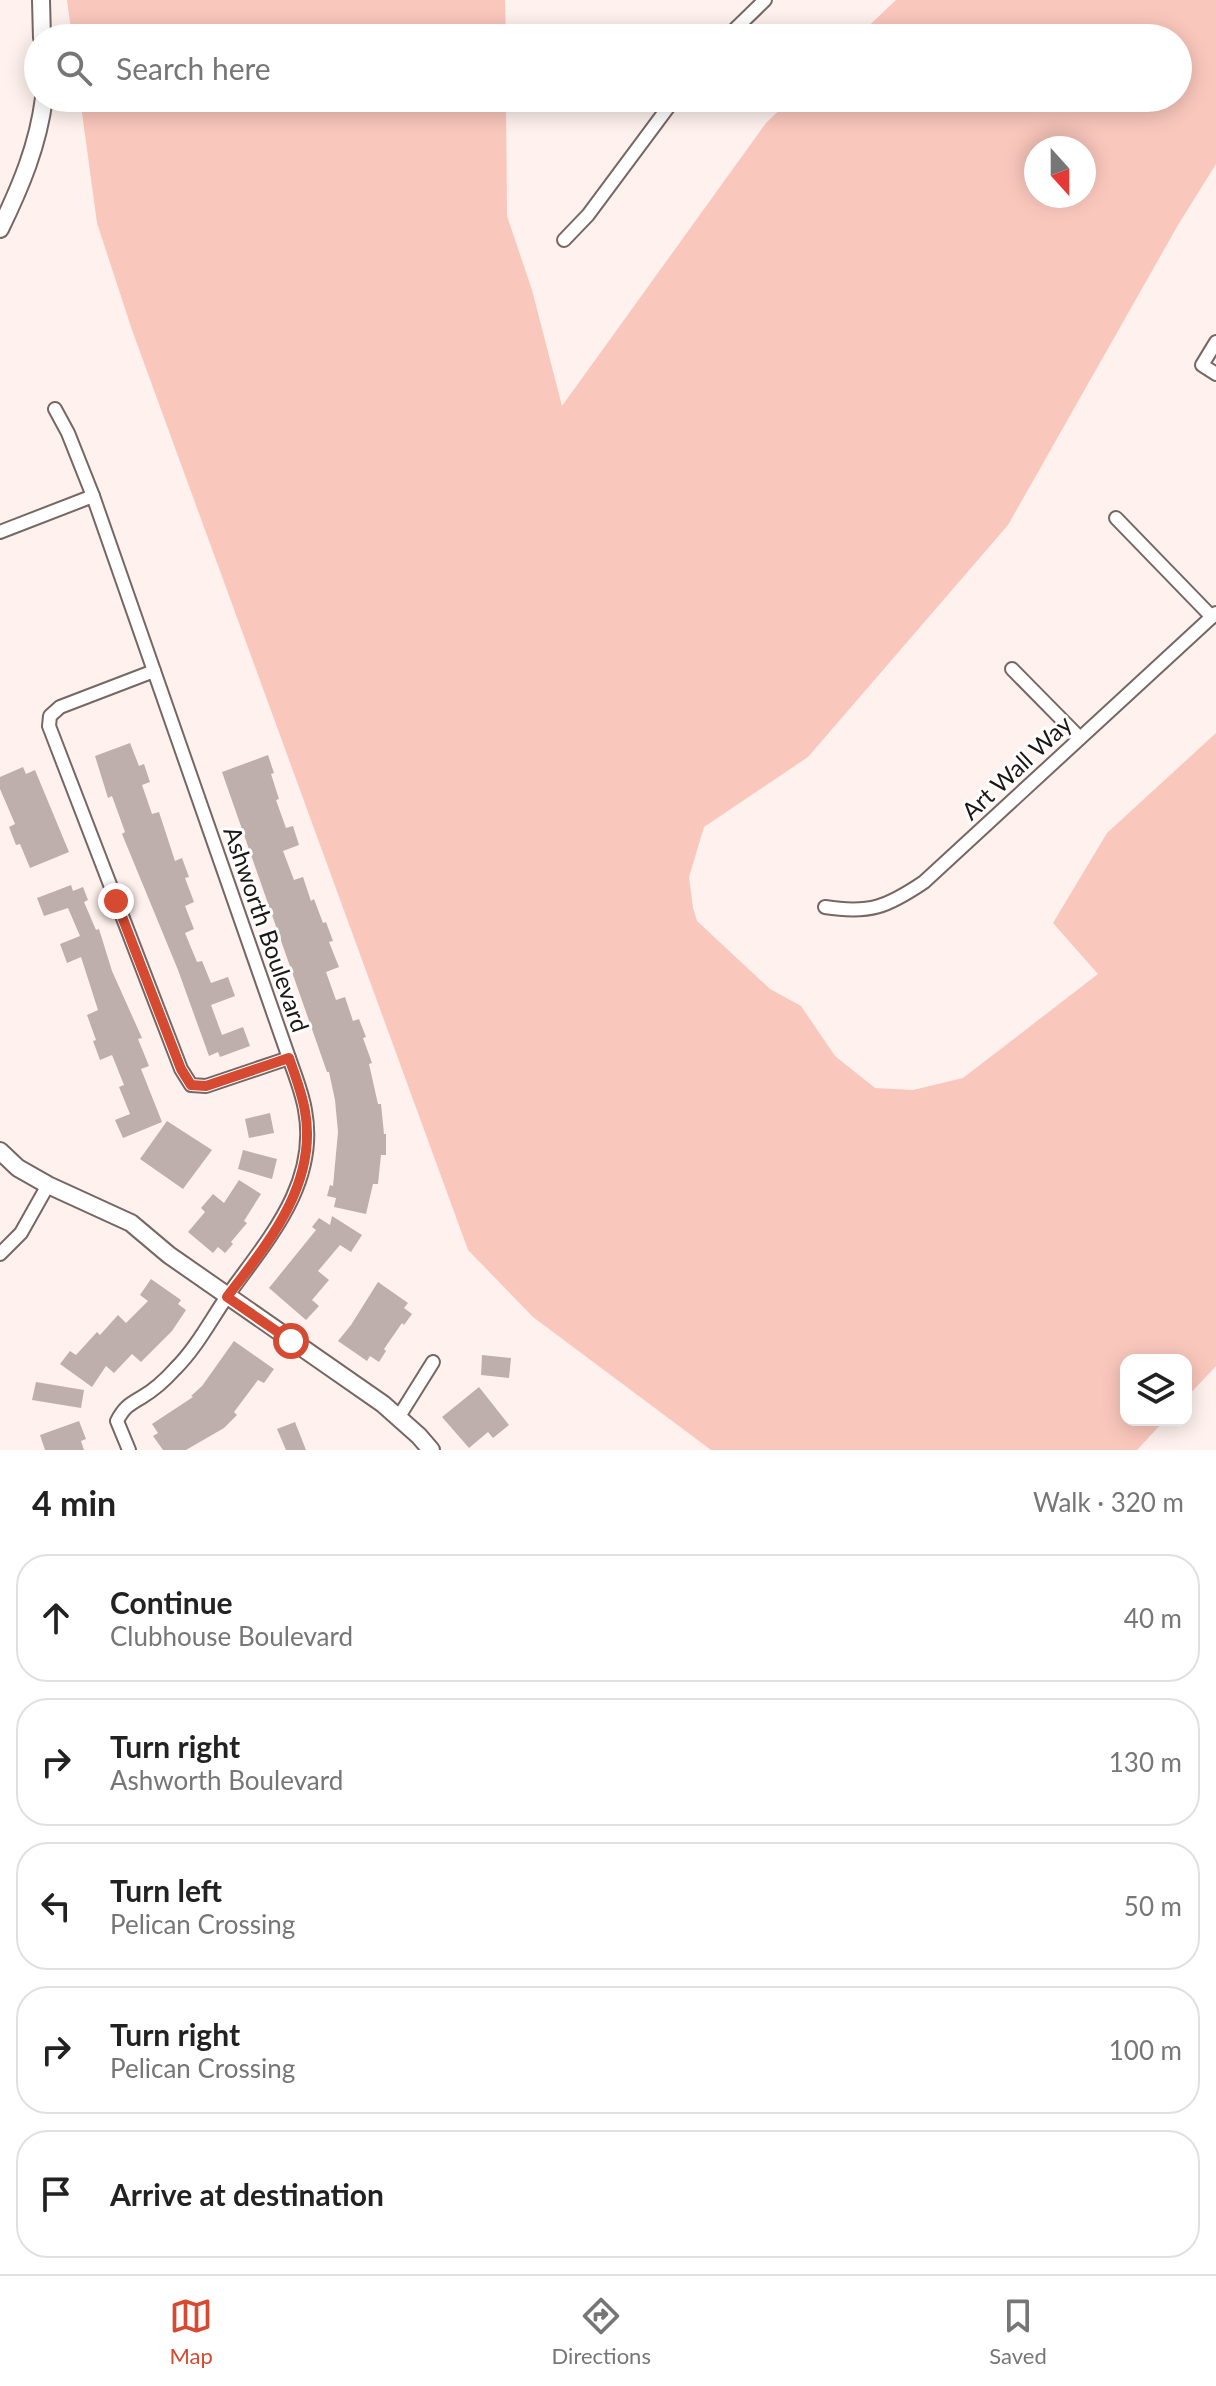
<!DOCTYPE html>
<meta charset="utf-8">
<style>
:root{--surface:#fff;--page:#f2f2f2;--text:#222;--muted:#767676;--line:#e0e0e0;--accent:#d64a31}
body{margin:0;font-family:Lato,sans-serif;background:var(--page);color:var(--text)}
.controls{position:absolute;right:24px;bottom:24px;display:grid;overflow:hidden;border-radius:16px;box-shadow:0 4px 20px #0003}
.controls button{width:72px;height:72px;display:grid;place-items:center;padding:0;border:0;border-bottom:2px solid var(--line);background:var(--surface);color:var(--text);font:40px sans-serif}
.compass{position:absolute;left:1024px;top:136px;width:72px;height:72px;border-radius:50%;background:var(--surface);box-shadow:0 4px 20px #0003;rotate:159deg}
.stop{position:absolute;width:24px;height:24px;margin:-18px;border:6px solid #d64a31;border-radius:50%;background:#fff}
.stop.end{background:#d64a31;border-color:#fff;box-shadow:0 2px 8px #0008}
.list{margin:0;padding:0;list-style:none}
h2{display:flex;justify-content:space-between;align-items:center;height:104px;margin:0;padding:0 32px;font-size:34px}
h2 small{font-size:26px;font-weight:400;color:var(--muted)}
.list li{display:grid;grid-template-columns:52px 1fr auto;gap:24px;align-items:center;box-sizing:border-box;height:128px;margin:0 16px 16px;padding:0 16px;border:2px solid var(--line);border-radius:32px}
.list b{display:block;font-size:30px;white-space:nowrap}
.list p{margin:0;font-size:26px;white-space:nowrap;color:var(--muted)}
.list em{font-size:26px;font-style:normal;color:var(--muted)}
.icon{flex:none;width:44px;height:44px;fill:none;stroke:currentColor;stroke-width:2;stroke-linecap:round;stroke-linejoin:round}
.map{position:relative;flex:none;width:1216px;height:1450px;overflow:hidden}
.search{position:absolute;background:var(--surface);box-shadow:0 4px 20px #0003;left:24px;right:24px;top:24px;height:88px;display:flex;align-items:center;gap:20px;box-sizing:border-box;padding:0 28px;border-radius:44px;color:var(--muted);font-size:30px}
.sheet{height:824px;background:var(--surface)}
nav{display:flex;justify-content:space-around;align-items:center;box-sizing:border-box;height:112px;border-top:2px solid var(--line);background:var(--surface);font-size:22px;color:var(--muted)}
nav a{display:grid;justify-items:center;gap:4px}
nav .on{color:var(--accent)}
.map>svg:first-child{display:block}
.green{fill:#fac7bc;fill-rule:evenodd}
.building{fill:#bfafac}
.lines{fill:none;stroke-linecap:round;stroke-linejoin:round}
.street-casing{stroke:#766764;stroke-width:16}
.secondary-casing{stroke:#766764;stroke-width:20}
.street{stroke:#fff;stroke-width:12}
.secondary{stroke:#fff;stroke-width:16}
.route{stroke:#d64a31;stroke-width:10}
.labels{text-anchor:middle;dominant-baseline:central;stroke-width:6;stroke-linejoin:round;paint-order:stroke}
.street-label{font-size:24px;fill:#1c1615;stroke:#fff}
</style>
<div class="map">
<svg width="1216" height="1450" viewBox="0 0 1216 1450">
<rect width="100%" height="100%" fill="#fef1ee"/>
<g class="green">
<path d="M67 0H505L506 38H72Z"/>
<path d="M896 0H1216V164L1178 225 1008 525 808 757 704 827 689 877 693 908 697 921 770 989 801 1006 835 1056 875 1088 913 1090 963 1078 1098 974 1053 923 1107 833 1216 733V1366L1186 1398V1360H1126V1420H1165L1137 1450H711L533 1317 468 1250 132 330 97 223 80 98H506L507 216 532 290 562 406 766 123 792 98H1178V38H856ZM1036 148H1084V196H1036Z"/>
</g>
<g class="building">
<path d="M130 743 139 766 144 764 150 782 142 785 152 814 159 812 175 861 182 858 189 877 185 878 194 902 185 906 194 929 185 933 197 962 202 961 211 983 228 977 235 996 211 1005 222 1035 243 1027 250 1046 220 1057 218 1052 209 1056 178 970 122 834 125 832 112 796 108 798 95 756Z"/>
<path d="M268 755 274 773 271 774 279 799 276 800 286 828 293 826 299 845 283 851 294 880 303 877 311 901 314 899 323 923 326 922 333 941 329 942 339 967 326 972 336 1000 345 997 353 1021 359 1019 366 1037 363 1038 372 1063 369 1064 378 1104H381L384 1134H386V1155H381L378 1184H373L366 1214 334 1207 336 1198 327 1196 330 1185 333 1186 338 1132 335 1100 329 1072H327L222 772Z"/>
<path d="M23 767 26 774 35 770 69 852 30 868 20 844 16 845 9 827 15 824 0 789V777Z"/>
<path d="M71 885 73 891 83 887 88 900 84 902 96 930 99 929 112 971 142 1038 138 1039 149 1066 141 1069 162 1122 123 1138 115 1120 130 1114 119 1087 124 1085 112 1055 100 1060 93 1041 96 1040 87 1015 98 1010 81 957 67 963 60 944 80 936 68 908 44 916 37 898Z"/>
<path d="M270 1113 274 1133 249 1138 245 1119Z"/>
<path d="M167 1121 212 1150 183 1189 140 1159Z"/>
<path d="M243 1150 277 1159 272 1179 238 1169Z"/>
<path d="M239 1180 261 1194 244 1221 247 1223 231 1242 233 1244 225 1253 218 1247 213 1253 188 1232 205 1212 201 1208 213 1194 224 1203Z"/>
<path d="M332 1216 362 1235 351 1252 340 1245 318 1271 329 1280 312 1300 319 1306 306 1320 269 1288 316 1230 312 1227 319 1218 330 1225Z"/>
<path d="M151 1279 181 1300 178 1304 186 1310 172 1331 141 1362 132 1354 114 1373 106 1366 92 1387 60 1364 70 1351 76 1355 97 1332 100 1335 118 1315 126 1323 148 1301 140 1295Z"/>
<path d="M378 1282 408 1303 404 1308 412 1314 404 1325 402 1323 384 1349 386 1351 379 1362 370 1356 367 1361 338 1341 351 1325Z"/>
<path d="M234 1341 274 1369 264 1383 258 1380 234 1412 237 1415 224 1428 186 1450H163L153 1436 158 1433 152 1424 193 1397 191 1396 202 1386Z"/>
<path d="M482 1355 511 1358 509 1378 481 1375Z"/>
<path d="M36 1382 84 1390 81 1408 32 1400Z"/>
<path d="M479 1387 509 1425 493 1438 488 1432 469 1448 442 1417Z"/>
<path d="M79 1421 86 1439 81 1441 84 1450H45L40 1435Z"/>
<path d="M295 1422 306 1450H286L277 1429Z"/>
</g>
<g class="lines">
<g class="street-casing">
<g id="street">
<path d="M726 38 765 0"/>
<path d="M564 240 588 215 675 98"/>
<path d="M1216 342 1202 365 1216 374"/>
<path d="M55 409 68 433 93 496 289 1058C295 1075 302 1092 305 1110 319 1184 267 1240 228 1295 210 1321 197 1347 175 1369 166 1379 154 1390 142 1397 130 1404 124 1407 117 1421L129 1450"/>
<path d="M1116 518 1212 617"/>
<path d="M0 532 93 496"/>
<path d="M1012 669 1080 738"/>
<path d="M154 671 60 707 50 716 49 726 181 1069 191 1085 206 1086 289 1058"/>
<path d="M825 907C870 914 887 907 924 882L1216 613"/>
<path d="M0 1254 21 1233 48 1185"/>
<path d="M398 1418 433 1362"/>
</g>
</g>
<g class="secondary-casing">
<g id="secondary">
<path d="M41 0 42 38"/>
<path d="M0 229C21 186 38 145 44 98"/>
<path d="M0 1151 18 1168 48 1185 131 1223 169 1255 383 1404 419 1436 431 1450"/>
</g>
</g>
<use href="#street" class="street"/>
<use href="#secondary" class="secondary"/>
</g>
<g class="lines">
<path class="route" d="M116 901 181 1069 191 1085 206 1086 289 1058C295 1075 302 1093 305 1111 318 1184 268 1243 227 1297L291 1341"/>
</g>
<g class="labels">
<g class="street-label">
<text transform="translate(1016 767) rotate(-43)">Art Wall Way</text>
<text transform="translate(267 929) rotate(71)">Ashworth Boulevard</text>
</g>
</g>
</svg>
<div class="controls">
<button><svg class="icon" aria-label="layers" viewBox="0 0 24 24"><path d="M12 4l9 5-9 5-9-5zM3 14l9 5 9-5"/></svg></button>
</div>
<svg class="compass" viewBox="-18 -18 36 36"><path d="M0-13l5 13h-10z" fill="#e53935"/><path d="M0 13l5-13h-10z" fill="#767676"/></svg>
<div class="stop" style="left:291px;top:1341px"></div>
<div class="stop end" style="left:116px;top:901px"></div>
<div class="search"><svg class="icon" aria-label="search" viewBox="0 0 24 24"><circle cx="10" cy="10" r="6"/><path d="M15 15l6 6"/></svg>Search here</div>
</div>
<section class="sheet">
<h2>4 min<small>Walk · 320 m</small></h2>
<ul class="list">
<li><svg class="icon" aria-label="ahead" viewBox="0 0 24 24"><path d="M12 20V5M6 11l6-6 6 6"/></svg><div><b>Continue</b><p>Clubhouse Boulevard</p></div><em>40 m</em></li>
<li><svg class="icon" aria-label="right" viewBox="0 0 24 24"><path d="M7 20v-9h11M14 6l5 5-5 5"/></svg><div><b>Turn right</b><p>Ashworth Boulevard</p></div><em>130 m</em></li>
<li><svg class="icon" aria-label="left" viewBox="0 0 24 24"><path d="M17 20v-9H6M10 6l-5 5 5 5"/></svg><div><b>Turn left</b><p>Pelican Crossing</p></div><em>50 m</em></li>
<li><svg class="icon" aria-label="right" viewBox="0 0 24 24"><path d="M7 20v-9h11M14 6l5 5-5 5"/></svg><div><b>Turn right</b><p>Pelican Crossing</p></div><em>100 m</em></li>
<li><svg class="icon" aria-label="arrive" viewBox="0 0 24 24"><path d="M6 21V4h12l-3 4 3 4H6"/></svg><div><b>Arrive at destination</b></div></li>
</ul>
</section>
<nav>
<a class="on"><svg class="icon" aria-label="map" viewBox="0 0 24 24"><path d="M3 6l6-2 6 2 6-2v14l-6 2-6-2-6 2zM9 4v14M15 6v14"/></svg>Map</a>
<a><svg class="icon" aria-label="directions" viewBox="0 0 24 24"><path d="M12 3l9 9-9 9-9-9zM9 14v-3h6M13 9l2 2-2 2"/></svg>Directions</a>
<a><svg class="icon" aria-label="saved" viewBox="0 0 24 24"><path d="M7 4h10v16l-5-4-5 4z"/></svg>Saved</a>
</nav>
